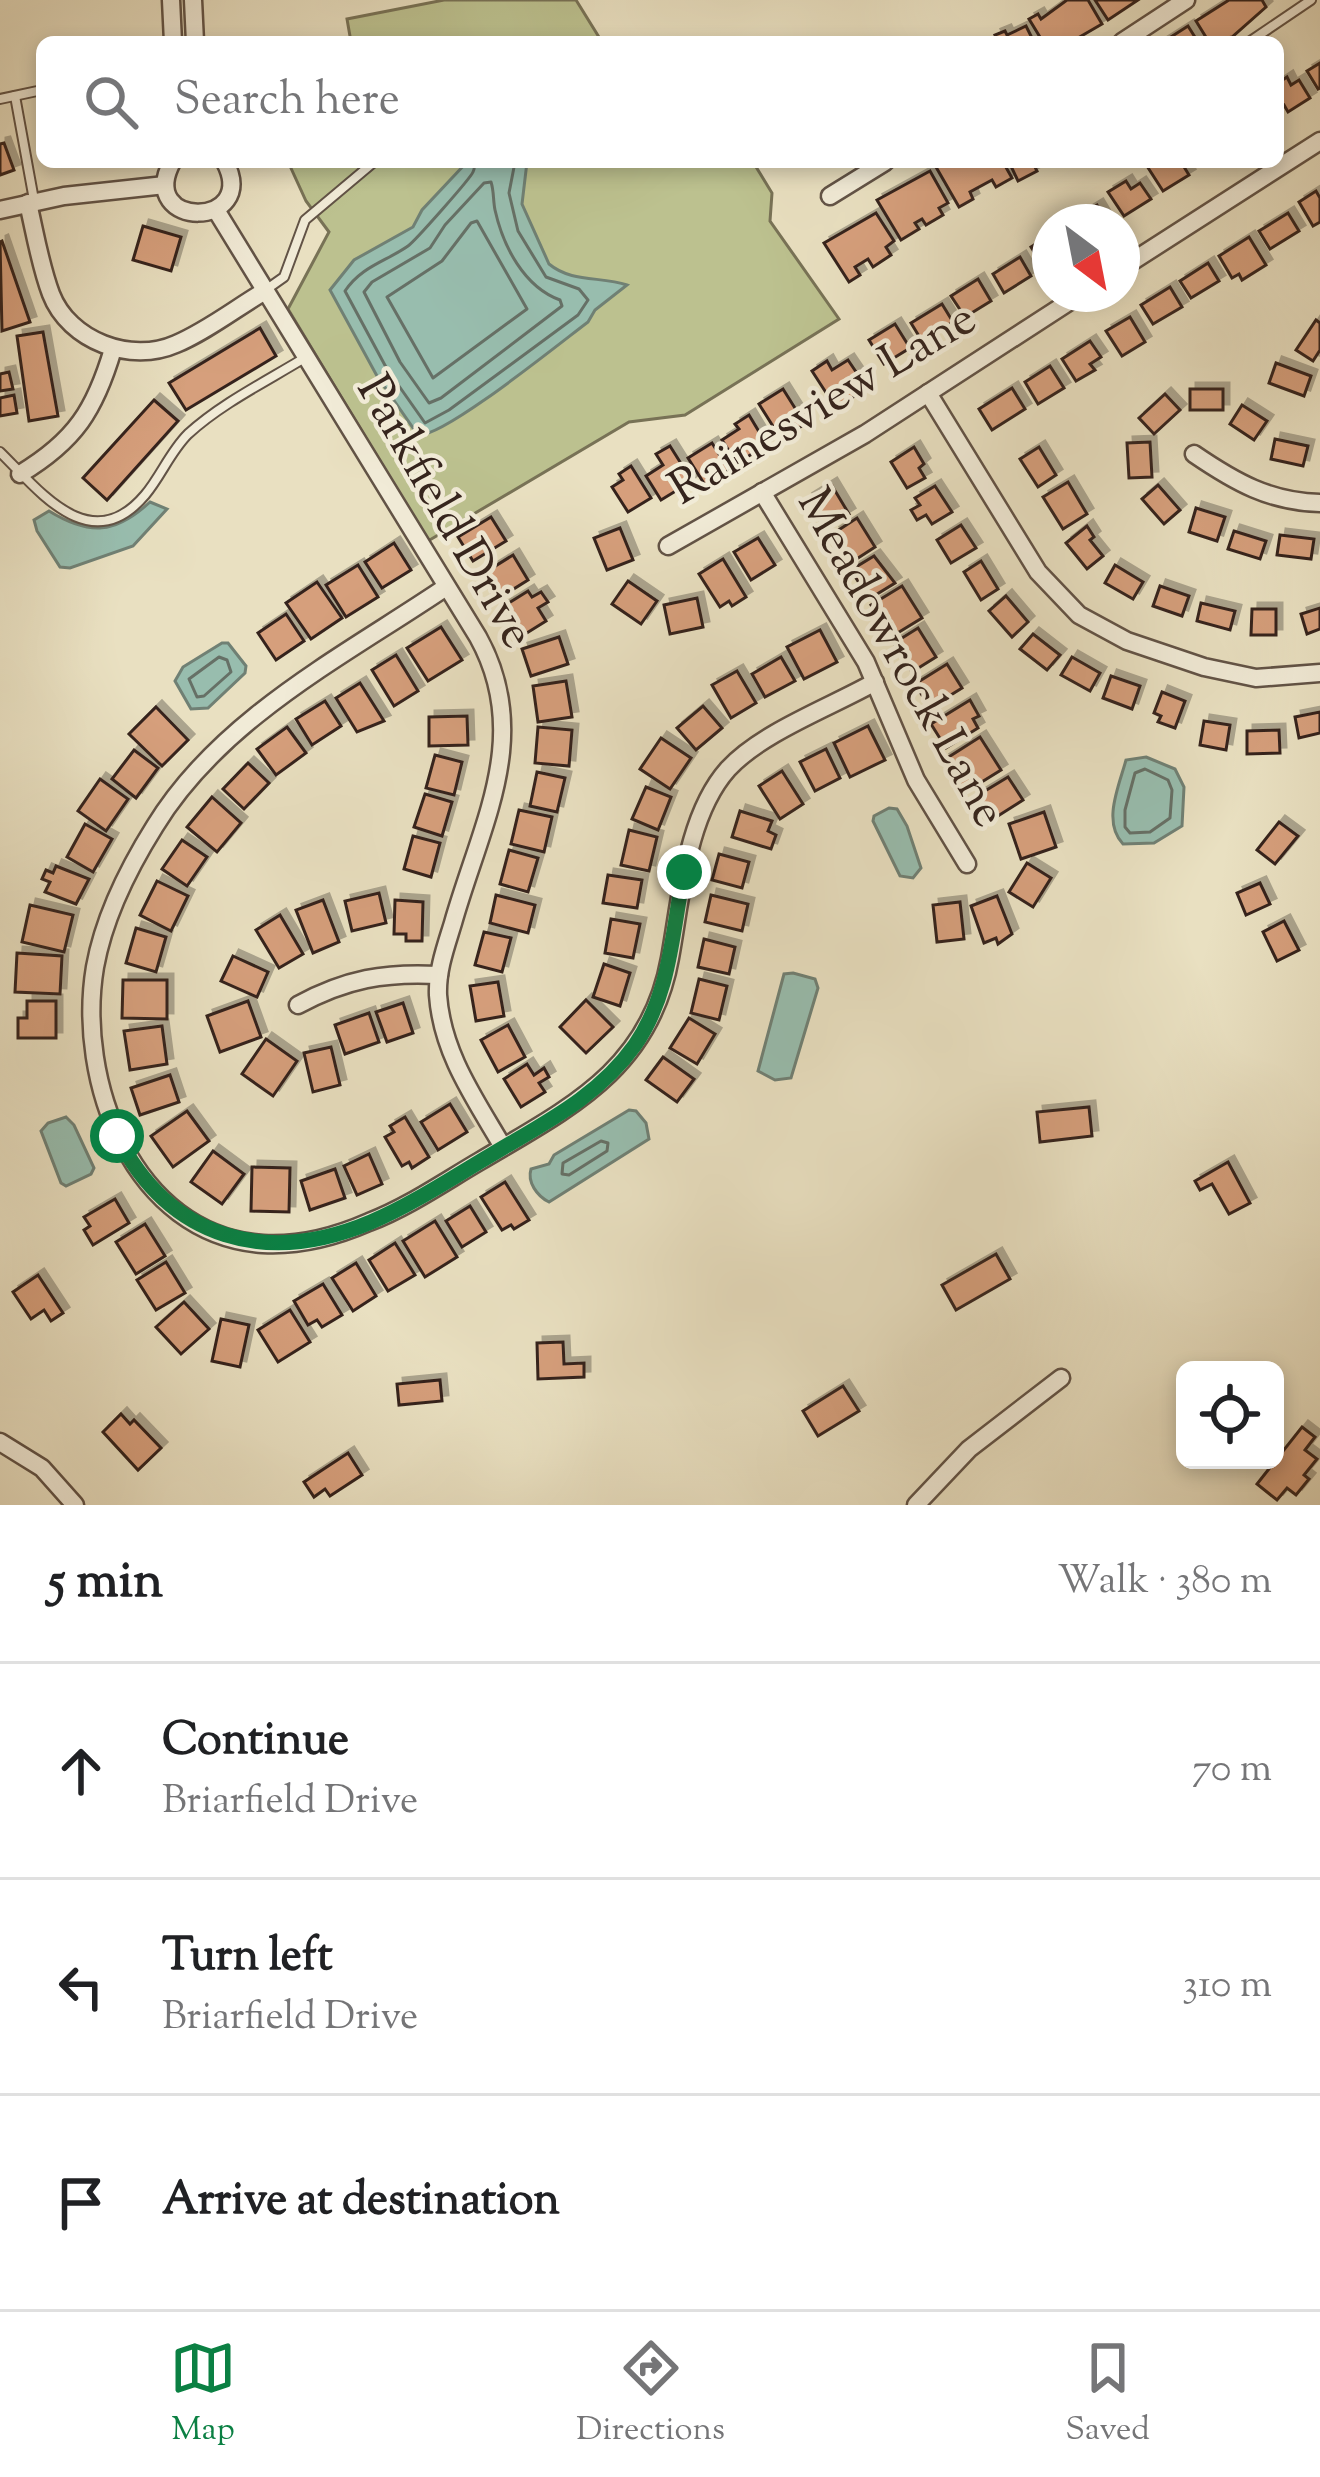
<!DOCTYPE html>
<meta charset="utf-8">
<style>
:root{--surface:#fff;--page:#f6f6f6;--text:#202124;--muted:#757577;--line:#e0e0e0;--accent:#0b8043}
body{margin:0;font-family:"Sorts Mill Goudy",serif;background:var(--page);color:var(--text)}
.controls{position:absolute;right:36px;bottom:36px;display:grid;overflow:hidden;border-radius:18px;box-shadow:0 6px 18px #0003}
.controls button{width:108px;height:108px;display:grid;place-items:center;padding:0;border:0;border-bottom:3px solid var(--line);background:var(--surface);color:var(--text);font:60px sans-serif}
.compass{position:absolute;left:1032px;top:204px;width:108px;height:108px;border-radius:50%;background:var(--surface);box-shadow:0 6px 18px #0003;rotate:148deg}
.stop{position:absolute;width:36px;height:36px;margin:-27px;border:9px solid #0b8043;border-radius:50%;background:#fff}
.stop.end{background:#0b8043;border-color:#fff;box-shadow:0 3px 12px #0008}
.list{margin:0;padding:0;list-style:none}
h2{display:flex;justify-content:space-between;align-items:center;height:156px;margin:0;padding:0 48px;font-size:51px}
h2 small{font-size:39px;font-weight:400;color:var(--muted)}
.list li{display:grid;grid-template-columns:78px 1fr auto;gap:36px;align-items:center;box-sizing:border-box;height:216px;padding:0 48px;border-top:3px solid var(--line)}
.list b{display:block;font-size:45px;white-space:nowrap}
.list p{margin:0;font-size:39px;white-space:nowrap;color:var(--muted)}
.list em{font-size:39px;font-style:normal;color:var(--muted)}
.icon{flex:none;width:66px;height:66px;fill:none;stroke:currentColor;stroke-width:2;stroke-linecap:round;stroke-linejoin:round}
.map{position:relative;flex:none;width:1320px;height:1505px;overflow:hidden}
.search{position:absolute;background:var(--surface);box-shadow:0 6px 18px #0003;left:36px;right:36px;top:36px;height:132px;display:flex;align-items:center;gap:30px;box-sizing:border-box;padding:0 42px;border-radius:18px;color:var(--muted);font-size:45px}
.sheet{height:804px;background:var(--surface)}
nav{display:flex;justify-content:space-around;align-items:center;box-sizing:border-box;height:168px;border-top:3px solid var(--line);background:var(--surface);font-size:33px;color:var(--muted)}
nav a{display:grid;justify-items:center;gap:6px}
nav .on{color:var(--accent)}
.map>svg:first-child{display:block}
.green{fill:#bcc18f;stroke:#787256;stroke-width:3}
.water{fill:#98bdae;stroke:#708074;stroke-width:3}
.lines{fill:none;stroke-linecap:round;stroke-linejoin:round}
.shore{stroke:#667066;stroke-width:3}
.building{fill:#d69f7b;stroke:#35241d;stroke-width:3;filter:url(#shadow)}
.service-casing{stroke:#625346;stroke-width:12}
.minor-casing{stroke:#625346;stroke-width:21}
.service{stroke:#f1ebd7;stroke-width:8}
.minor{stroke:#f1ebd7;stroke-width:16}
.route{stroke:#0b8043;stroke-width:15}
.labels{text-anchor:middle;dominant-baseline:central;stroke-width:9;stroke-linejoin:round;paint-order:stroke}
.street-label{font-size:48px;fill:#35241d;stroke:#f1ebd7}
</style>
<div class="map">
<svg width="1320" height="1505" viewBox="0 0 1320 1505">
<defs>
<filter id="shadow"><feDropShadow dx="6" dy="-6" stdDeviation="0" flood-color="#0004"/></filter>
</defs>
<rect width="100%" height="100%" fill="#e9e0c1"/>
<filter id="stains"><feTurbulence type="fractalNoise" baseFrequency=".00167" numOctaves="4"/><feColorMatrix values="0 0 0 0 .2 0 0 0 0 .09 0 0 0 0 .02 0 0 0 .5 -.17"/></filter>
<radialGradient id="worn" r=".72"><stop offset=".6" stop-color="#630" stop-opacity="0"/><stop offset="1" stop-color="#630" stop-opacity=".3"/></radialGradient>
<g class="green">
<path d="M444 0H576L602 42H351L347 19Z"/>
<path d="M295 162H753L772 193 770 221 839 319 685 415 629 422 428 541 288 309 329 232 306 201 290 166Z"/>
</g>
<g class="water">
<path d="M467 162H527L522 204 549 264C572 283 601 276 627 285L595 310 588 322C560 343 443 438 418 435L377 376 330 290 354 260 413 227 422 210Z"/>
<path d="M150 502 167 509 133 546 70 568 60 567 37 531 34 520 49 511C90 536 115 534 150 502Z"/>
<path d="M222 643H228L246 666 245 673 208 708 191 709 175 681 183 667Z"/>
<path d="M1146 757 1175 769 1184 787 1182 826 1154 843 1123 844C1102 822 1119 786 1126 760Z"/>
<path d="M889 808 897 809 907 826 921 868 913 878 900 876 873 821 874 816Z"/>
<path d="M793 973 815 979 818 988 791 1078 775 1080 758 1071 784 974Z"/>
<path d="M629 1110 636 1111 646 1123 649 1139 549 1202C537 1196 527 1182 531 1169L549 1164 554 1155Z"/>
<path d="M66 1117 74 1125 94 1168 91 1174 66 1186 61 1183 41 1131 48 1123Z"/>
</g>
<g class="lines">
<g class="shore">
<path d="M475 162C474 165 475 169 473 172 470 179 415 241 408 246 385 262 362 266 345 291L387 369 425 423 449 410 578 315 588 300 579 289 546 277 518 231 509 193 515 162"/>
<path d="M491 182C494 191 493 200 495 210 503 246 524 287 560 300L562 306 441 398 429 403 400 362 364 292 372 282 430 248 445 225 484 183Z"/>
<path d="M477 221 527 309 433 378 387 297 442 261 471 223Z"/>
<path d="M219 657 227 660 231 672 204 696 197 697 189 679Z"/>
<path d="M1145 769 1168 780 1172 790 1170 818 1150 832 1130 833 1125 827V810L1135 773Z"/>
<path d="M601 1141 608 1143 607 1151 569 1175 562 1174 563 1163Z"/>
</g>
</g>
<g class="building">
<path d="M1067 0H1088L1102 24 1071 42H1043L1029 19 1038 14 1041 19Z"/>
<path d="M1095 0H1138L1108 20Z"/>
<path d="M1229 0H1262L1266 7 1232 37 1209 42 1196 21Z"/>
<path d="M1026 26 1034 42H991L997 39 995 35 1005 31 1007 35Z"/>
<path d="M1188 26 1198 42H1163Z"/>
<path d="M1320 63V88L1318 89 1307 71Z"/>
<path d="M1287 77 1291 85 1299 80 1310 98 1288 112 1284 105 1278 108V83Z"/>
<path d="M4 143 14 170 0 175V144Z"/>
<path d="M945 162H1003L1012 178 996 187 992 180 970 192 973 199 959 207 936 167Z"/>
<path d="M1009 162H1040L1034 165 1037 171 1018 181Z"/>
<path d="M1181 162 1189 175 1163 191 1145 163Z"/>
<path d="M930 171 948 203 939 208 943 215 926 225 922 219 915 223 919 229 901 240 877 200Z"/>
<path d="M1126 181 1131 189 1140 183 1151 199 1124 216 1108 192Z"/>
<path d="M1316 191 1320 198V222L1313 226 1299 202Z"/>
<path d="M1097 205 1107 222H1071V221Z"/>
<path d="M876 213 894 241 886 247 891 255 873 267 868 259 855 267 860 275 849 282 824 243Z"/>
<path d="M1288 213 1299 231 1270 249 1259 231Z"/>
<path d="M143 226 181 237 171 271 133 260Z"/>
<path d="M1050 235V262L1043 266 1031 247Z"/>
<path d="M1249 237 1266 265 1242 280 1239 274 1232 278 1219 256Z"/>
<path d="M2 241 30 322 2 331 0 242Z"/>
<path d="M1020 257 1031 276 1004 293 993 274Z"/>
<path d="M1208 263 1219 281 1191 298 1180 281Z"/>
<path d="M978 279 991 301 965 317 951 296Z"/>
<path d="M1170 287 1182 307 1153 324 1141 305Z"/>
<path d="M942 304 953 322 922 341 911 323Z"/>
<path d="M1130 317 1145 342 1122 356 1106 331Z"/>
<path d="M1316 320 1320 323V350L1313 361 1296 350Z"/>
<path d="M895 324 910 348 884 364 869 340Z"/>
<path d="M260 328 276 356 186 410 169 383Z"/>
<path d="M43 332 58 416 29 421 17 336Z"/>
<path d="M1090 341 1101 357 1090 364 1095 370 1076 381 1062 359Z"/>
<path d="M848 360 867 388 836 408 812 371 827 361 832 370Z"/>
<path d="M1276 363 1311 376 1304 396 1269 383Z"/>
<path d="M1050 366 1064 388 1038 404 1025 382Z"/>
<path d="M9 372 13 389 0 391V374Z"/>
<path d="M1012 388 1025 409 992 430 979 409Z"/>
<path d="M783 389 805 424 781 439 759 404Z"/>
<rect x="1190" y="389" width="33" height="21"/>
<path d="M1165 394 1180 410 1154 434 1139 418Z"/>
<path d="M14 395 17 413 0 416V398Z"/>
<path d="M154 400 178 421 107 500 83 478Z"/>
<path d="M1242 405 1267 421 1254 440 1230 424Z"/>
<path d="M749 415 767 445 737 463 722 440 739 429 735 424Z"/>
<path d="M1275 439 1308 446 1303 466 1271 459Z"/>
<path d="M1150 442 1152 477 1129 478 1127 443Z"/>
<path d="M712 443 729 470 705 485 688 458Z"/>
<path d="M670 446 692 481 661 500 646 476 663 465 656 454Z"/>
<path d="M914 447 924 464 919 468 925 478 907 488 891 462Z"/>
<path d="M1039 447 1056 475 1038 487 1020 459Z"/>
<path d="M631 466 651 498 628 512 612 487 623 480 619 474Z"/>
<path d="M1068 482 1087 514 1063 529 1043 497Z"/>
<path d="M831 484 849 514 825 529 807 499Z"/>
<path d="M1158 485 1180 510 1164 524 1142 499Z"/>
<path d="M935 486 952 512 932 524 926 515 917 520 911 510 920 505 915 498Z"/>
<path d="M1196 508 1225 517 1217 541 1189 532Z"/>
<path d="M491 517 506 541 473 561 458 537Z"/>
<path d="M857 518 875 547 852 562 834 533Z"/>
<path d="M961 525 976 548 951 563 937 540Z"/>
<path d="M1087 526 1094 537 1090 540 1103 556 1087 569 1066 543Z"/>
<path d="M620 528 633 560 607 570 594 538Z"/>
<path d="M1234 531 1266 541 1260 559 1228 549Z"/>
<path d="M1280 535 1314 539 1311 559 1277 555Z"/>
<path d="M758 538 775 565 751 580 734 552Z"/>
<path d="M394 543 411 570 382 588 365 562Z"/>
<path d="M513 555 528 580 496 600 481 575Z"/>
<path d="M874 556 895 583 869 599 851 570Z"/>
<path d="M723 559 746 597 732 606 729 601 720 607 699 574Z"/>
<path d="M981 561 998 589 981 600 964 572Z"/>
<path d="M358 565 378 597 346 617 326 585Z"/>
<path d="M1115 565 1143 582 1133 599 1105 583Z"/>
<path d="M628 581 657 601 641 624 612 604Z"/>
<path d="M317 582 342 618 311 639 286 603Z"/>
<path d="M902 586 922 618 891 637 871 605Z"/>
<path d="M1160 586 1189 596 1182 616 1153 606Z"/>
<path d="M528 591 532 597 541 592 548 602 538 608 546 621 522 636 504 606Z"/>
<path d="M1006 596 1028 622 1012 637 989 611Z"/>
<path d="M697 598 703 627 670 634 664 605Z"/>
<path d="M1201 603 1235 611 1230 630 1197 621Z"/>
<path d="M1320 608V629L1307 634 1301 614Z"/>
<path d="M1252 609H1276V635H1251Z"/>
<path d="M286 614 304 641 276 660 258 633Z"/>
<path d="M441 627 462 660 428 681 407 648Z"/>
<path d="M918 628 936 657 912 672 894 643Z"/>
<path d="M820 630 837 662 804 679 787 647Z"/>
<path d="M1033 634 1060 655 1047 670 1020 649Z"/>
<path d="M559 637 568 664 531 676 522 649Z"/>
<path d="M396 655 418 691 394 706 372 670Z"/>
<path d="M781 657 795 681 765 697 752 674Z"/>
<path d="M1072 657 1100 673 1090 691 1061 675Z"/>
<path d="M947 664 962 688 930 708 915 684Z"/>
<path d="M737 671 756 703 731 718 712 685Z"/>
<path d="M1111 676 1140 686 1132 709 1103 698Z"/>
<path d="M566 681 572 717 538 722 533 686Z"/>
<path d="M360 683 384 721 357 732 336 698Z"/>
<path d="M1162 692 1185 701 1175 728 1158 722 1161 716 1154 713Z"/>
<path d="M970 700 979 716 973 719 978 728 946 748 931 724Z"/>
<path d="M325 701 341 726 312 745 296 719Z"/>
<path d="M703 706 722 728 696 750 677 728Z"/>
<path d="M156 707 188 740 162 766 129 734Z"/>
<path d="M1320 712V733L1299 738 1295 717Z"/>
<path d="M467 716 468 745 429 746V717Z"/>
<path d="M1204 721 1230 725 1226 750 1200 745Z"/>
<path d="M868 726 885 760 850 777 834 743Z"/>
<path d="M287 727 306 753 276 775 257 749Z"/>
<path d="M538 727 572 730 569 766 535 763Z"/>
<path d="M1279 730 1280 753 1247 754V731Z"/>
<path d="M980 737 1001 770 964 793 944 760Z"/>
<path d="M661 738 691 758 670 789 640 769Z"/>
<path d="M826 749 840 778 815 791 800 762Z"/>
<path d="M134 750 158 768 136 798 112 779Z"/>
<path d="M435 755 462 762 454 795 426 788Z"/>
<path d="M248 763 269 783 244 809 223 789Z"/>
<path d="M782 771 803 804 780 819 759 786Z"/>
<path d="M537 772 565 778 557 812 530 806Z"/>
<path d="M1008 777 1023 800 990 821 975 797Z"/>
<path d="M100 779 128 799 106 831 78 811Z"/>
<path d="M646 787 671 797 658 830 632 819Z"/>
<path d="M425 794 452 802 442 836 414 827Z"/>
<path d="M212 797 241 823 217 852 187 827Z"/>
<path d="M519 810 552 817 544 852 511 844Z"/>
<path d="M740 811 772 821 768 831 776 835 771 849 732 837Z"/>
<path d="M1044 812 1056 847 1021 859 1009 824Z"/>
<path d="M1279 822 1298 836 1275 864 1257 850Z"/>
<path d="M85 824 112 839 93 872 67 857Z"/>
<path d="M629 830 657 837 649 871 621 865Z"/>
<path d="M413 836 440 843 431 877 404 869Z"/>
<path d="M182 840 207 857 187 886 162 869Z"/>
<path d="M509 850 538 858 528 892 500 884Z"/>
<path d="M719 854 749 862 742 888 712 880Z"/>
<path d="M1027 863 1051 878 1033 907 1009 892Z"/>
<path d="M56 866 89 879 76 904 45 892 50 882 42 879 46 870 53 873Z"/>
<path d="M608 875 642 880 637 908 603 903Z"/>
<path d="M157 881 188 896 171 931 140 915Z"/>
<path d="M1260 883 1270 904 1246 915 1237 893Z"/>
<path d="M379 893 386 923 352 931 345 901Z"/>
<path d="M496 895 535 905 528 933 490 923Z"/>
<path d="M711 895 748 904 742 931 705 922Z"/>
<path d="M997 896 1012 934 998 944 996 938 984 943 971 906Z"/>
<path d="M323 900 339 942 313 953 296 910Z"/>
<path d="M395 900 423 902 422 941H406V934H394Z"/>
<path d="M960 902 964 939 937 942 933 905Z"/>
<path d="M30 905 73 915 64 952 22 942Z"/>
<path d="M280 915 303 954 279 968 256 930Z"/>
<path d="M611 919 640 924 633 958 605 953Z"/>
<path d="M1284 921 1299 950 1277 961 1263 932Z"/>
<path d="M136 928 166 937 156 972 126 963Z"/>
<path d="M484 932 511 938 502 972 475 965Z"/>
<path d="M704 939 735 947 729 974 698 967Z"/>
<path d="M17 953 62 956 60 994 15 992Z"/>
<path d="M233 956 268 972 257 997 221 981Z"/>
<path d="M604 964 630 973 620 1006 593 997Z"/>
<path d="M699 979 727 986 719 1020 691 1013Z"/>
<path d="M123 980H167V1019L122 1018Z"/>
<path d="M498 982 504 1016 476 1021 470 986Z"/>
<path d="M586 1000 613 1027 586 1053 560 1027Z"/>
<path d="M27 1001H56V1038H18V1018H27Z"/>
<path d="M248 1001 261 1037 220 1052 207 1016Z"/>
<path d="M403 1003 413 1033 387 1042 376 1012Z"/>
<path d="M369 1013 379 1042 345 1054 335 1025Z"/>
<path d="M689 1018 715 1034 697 1064 670 1048Z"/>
<path d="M508 1025 525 1057 498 1072 481 1040Z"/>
<path d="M162 1026 167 1064 130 1070 124 1031Z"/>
<path d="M266 1039 297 1061 273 1096 242 1074Z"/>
<path d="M331 1047 340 1085 313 1092 304 1053Z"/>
<path d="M663 1057 694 1079 677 1102 646 1080Z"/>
<path d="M527 1064 534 1075 544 1068 549 1077 539 1083 545 1092 521 1107 504 1079Z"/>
<path d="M170 1075 179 1102 140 1115 131 1088Z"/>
<path d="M450 1104 467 1132 438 1150 421 1122Z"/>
<path d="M1089 1107 1092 1136 1040 1142 1037 1112Z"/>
<path d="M187 1111 209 1141 173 1167 151 1136Z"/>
<path d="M405 1117 429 1157 412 1168 409 1162 402 1166 385 1137 394 1132 390 1126Z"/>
<path d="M213 1151 244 1174 222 1204 191 1182Z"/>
<path d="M369 1154 382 1184 357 1195 344 1166Z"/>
<path d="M1228 1162 1250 1203 1229 1214 1212 1184 1200 1190 1195 1181Z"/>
<path d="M252 1167 290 1168 289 1212 251 1211Z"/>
<path d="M335 1169 345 1198 310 1210 301 1181Z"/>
<path d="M505 1182 529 1220 514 1229 511 1225 502 1230 481 1197Z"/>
<path d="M115 1199 129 1223 93 1245 84 1230 90 1226 84 1217Z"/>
<path d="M470 1206 486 1232 462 1247 446 1221Z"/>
<path d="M435 1221 457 1257 425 1277 403 1241Z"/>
<path d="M145 1224 165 1256 136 1274 116 1242Z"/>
<path d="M395 1243 415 1275 388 1291 369 1260Z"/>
<path d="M996 1254 1010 1279 956 1310 942 1285Z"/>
<path d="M166 1262 185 1293 156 1310 137 1280Z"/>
<path d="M356 1263 376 1296 353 1311 332 1278Z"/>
<path d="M38 1275 63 1313 51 1321 44 1310 31 1319 13 1292Z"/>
<path d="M323 1284 342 1315 322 1327 317 1320 308 1325 294 1301Z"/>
<path d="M184 1302 209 1329 181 1354 156 1327Z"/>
<path d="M290 1310 310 1342 278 1362 258 1330Z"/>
<path d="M221 1319 249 1325 240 1367 212 1361Z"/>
<path d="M563 1342 564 1364 584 1363V1377L538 1379 537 1343Z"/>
<path d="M440 1380 442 1401 399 1405 397 1384Z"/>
<path d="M843 1386 859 1411 818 1436 803 1411Z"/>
<path d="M121 1414 130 1424 134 1420 161 1448 138 1470 103 1432Z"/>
<path d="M1302 1427 1315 1437 1305 1450 1317 1459 1304 1475 1309 1479 1296 1495 1287 1488 1277 1500 1257 1484Z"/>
<path d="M348 1453 362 1475 330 1496 325 1489 314 1497 304 1482Z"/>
</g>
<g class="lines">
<g class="service-casing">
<g id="service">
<path d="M1249 42 1311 0"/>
<path d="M15 96 34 200"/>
<path d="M0 99 42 90"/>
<path d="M267 289 284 277 305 220 374 162"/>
<path d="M0 452C38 489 90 560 145 495 161 476 170 452 188 434 222 403 267 381 306 357"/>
</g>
</g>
<g class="minor-casing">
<g id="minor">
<path d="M171 0 173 42"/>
<path d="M193 0 195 42"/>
<path d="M1122 42 1186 0"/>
<path d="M172 162C136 230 260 229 225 162"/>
<path d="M830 196 885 162"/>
<path d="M28 203C35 233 40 265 51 294 69 341 131 364 176 344 207 331 236 308 265 291"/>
<path d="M0 210 64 196 165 185"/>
<path d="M216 210 478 637C533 736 481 824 453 923 446 946 437 970 438 995 442 1053 475 1099 503 1147"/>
<path d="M1122 268 1320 141"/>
<path d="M928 393 1038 572 1079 615 1127 641 1204 667 1256 678 1320 673"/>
<path d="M1194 454C1235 482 1270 502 1320 503"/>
<path d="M20 474C75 441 95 410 113 349"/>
<path d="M762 492 866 662 916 780 967 864"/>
<path d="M668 546 865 434 1081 294"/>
<path d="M446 587C344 656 221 718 155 826 128 869 104 917 95 967 76 1080 132 1235 263 1244 299 1246 337 1236 369 1222 408 1207 444 1182 480 1161 569 1108 650 1070 670 958 681 899 686 816 728 769 762 732 831 707 875 682"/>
<path d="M298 1005C346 979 385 972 439 975"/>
<path d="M0 1442 42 1468 75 1505"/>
<path d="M916 1505 969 1449 1061 1378"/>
</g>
</g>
<use href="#service" class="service"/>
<use href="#minor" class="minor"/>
</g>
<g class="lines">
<path class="route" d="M117 1136C170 1240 267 1266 371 1222 413 1204 452 1178 491 1155 544 1123 598 1097 635 1045 671 993 672 931 684 872"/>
</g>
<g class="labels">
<g class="street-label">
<text transform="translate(824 406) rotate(-31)">Rainesview Lane</text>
<text transform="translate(443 513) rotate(60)">Parkfield Drive</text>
<text transform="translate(899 659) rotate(61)">Meadowrock Lane</text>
</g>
</g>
<rect width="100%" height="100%" filter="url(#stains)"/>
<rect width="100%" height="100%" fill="url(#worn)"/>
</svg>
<div class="controls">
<button><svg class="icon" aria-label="locate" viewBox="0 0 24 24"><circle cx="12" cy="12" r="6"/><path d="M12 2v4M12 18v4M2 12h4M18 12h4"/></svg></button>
</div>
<svg class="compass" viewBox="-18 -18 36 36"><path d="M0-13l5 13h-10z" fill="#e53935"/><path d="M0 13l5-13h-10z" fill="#757577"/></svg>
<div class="stop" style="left:117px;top:1136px"></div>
<div class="stop end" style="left:684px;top:872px"></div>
<div class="search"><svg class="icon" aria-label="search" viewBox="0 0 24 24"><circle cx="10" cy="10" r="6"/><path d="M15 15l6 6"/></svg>Search here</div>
</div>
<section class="sheet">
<h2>5 min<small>Walk · 380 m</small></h2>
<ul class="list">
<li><svg class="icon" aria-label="ahead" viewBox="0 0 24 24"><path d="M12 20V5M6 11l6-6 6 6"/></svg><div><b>Continue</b><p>Briarfield Drive</p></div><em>70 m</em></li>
<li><svg class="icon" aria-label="left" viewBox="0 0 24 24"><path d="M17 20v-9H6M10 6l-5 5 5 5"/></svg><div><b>Turn left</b><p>Briarfield Drive</p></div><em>310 m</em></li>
<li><svg class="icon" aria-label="arrive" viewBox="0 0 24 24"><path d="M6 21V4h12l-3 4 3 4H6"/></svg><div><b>Arrive at destination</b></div></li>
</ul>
</section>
<nav>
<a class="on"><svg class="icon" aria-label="map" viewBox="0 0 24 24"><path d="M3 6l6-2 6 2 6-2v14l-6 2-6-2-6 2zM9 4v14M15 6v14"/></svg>Map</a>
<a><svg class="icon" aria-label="directions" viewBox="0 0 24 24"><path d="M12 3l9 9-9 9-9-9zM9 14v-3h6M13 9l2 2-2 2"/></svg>Directions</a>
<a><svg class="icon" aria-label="saved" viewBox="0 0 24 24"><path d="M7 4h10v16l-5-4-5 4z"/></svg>Saved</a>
</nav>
